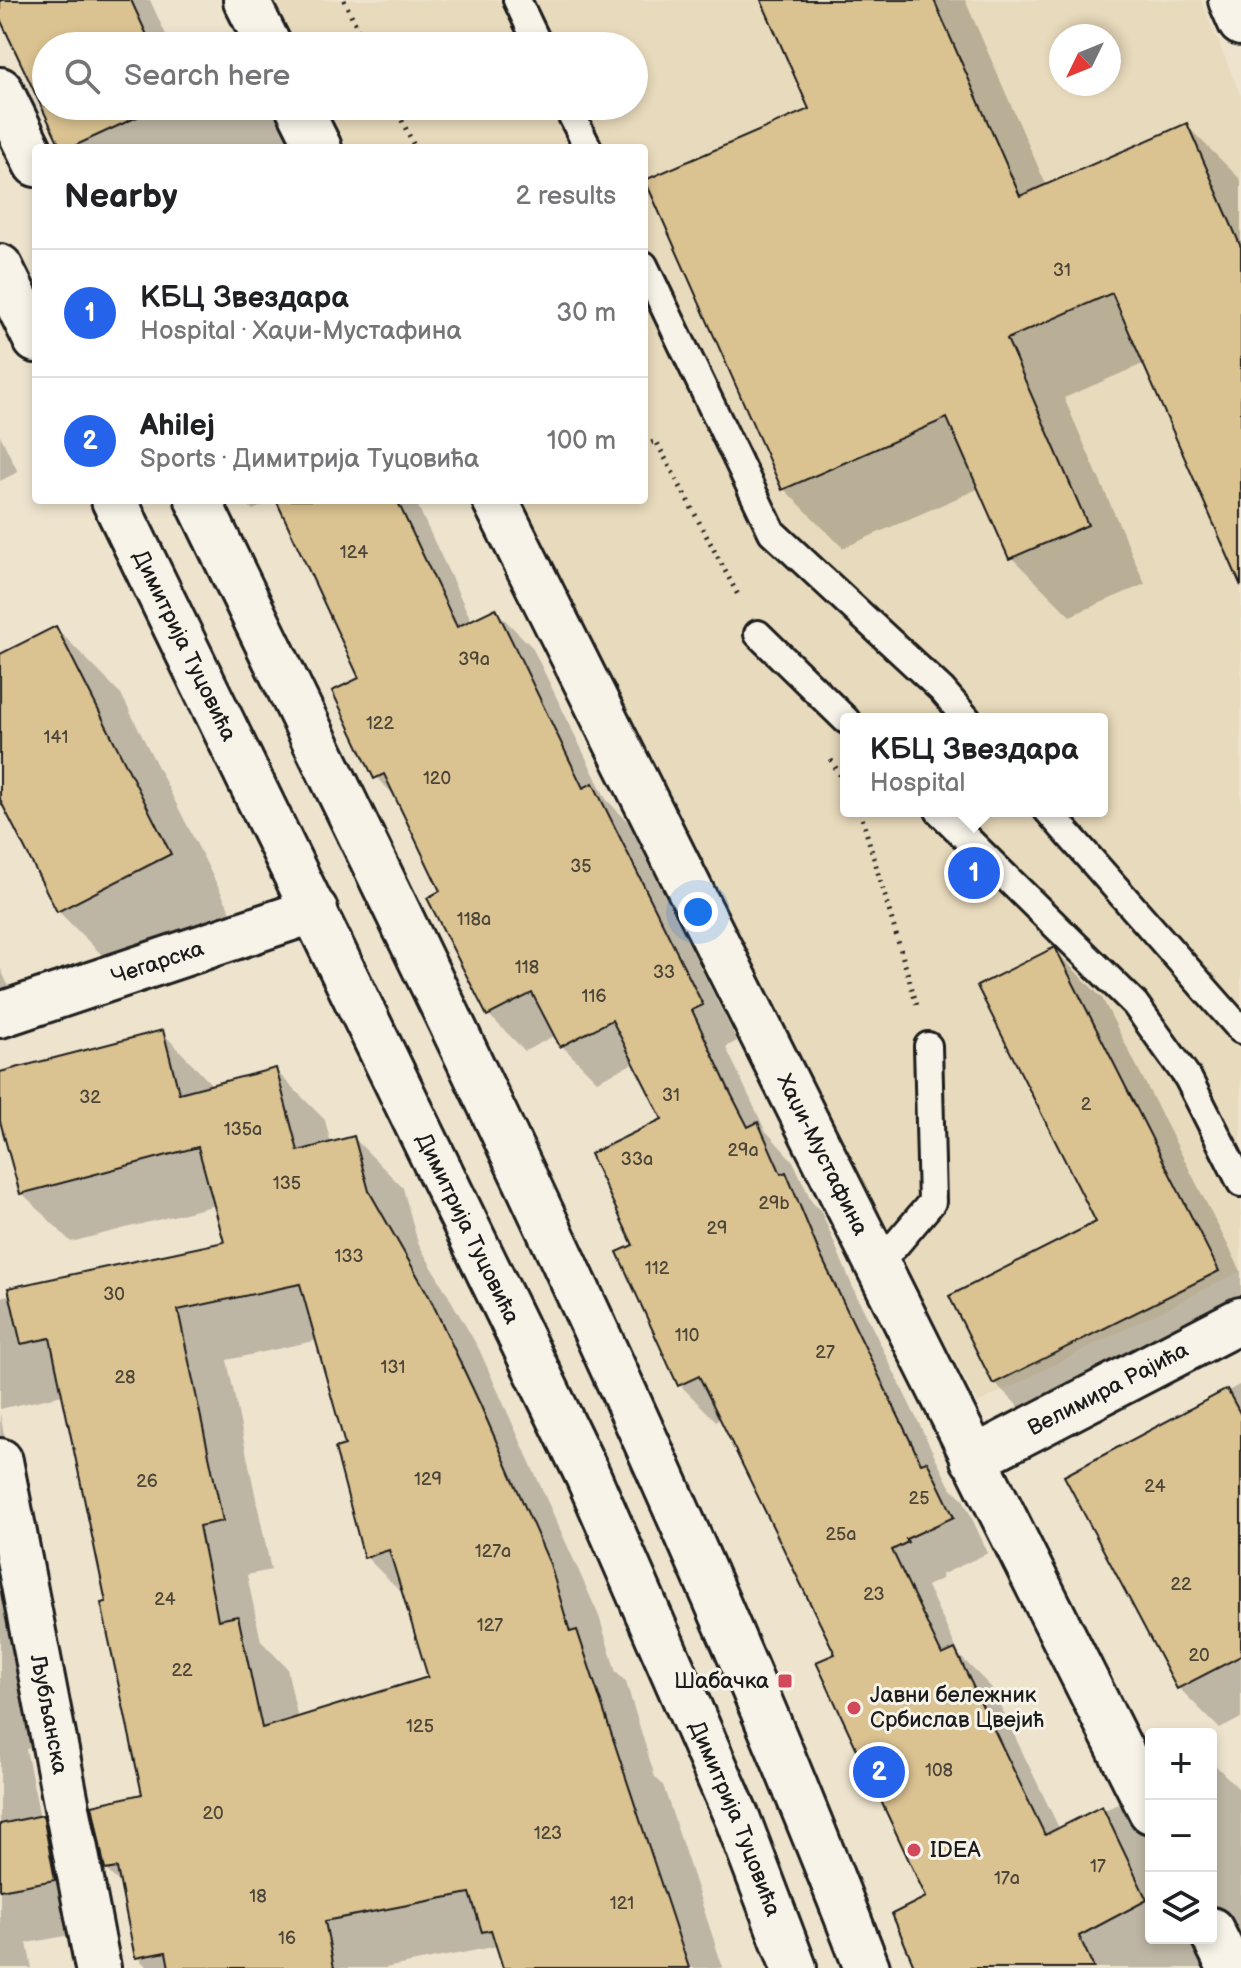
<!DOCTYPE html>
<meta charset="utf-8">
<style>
:root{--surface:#fff;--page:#f6f6f6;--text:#202124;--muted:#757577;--line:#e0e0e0;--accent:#2563eb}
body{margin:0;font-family:"Balsamiq Sans",sans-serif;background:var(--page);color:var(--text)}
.controls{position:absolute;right:24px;bottom:24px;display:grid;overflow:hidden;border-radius:8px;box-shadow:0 4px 12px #0003}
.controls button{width:72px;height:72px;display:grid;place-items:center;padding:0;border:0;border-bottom:2px solid var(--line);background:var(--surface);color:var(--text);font:40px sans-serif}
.compass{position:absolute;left:1049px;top:24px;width:72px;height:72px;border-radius:50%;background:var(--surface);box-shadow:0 4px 12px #0003;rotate:227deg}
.you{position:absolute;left:698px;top:912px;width:28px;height:28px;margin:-20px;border:6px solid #fff;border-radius:50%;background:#1a73e8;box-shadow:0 0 0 12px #1a73e833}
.badge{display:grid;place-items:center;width:52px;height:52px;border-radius:50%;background:var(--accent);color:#fff;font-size:26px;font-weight:700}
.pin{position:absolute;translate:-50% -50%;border:4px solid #fff;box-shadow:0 2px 8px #0006}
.popup{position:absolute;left:840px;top:713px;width:268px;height:104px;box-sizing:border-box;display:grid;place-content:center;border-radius:8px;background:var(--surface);filter:drop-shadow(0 2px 6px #0005);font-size:26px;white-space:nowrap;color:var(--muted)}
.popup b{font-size:30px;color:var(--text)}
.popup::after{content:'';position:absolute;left:50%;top:100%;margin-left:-16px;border:16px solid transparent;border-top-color:var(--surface)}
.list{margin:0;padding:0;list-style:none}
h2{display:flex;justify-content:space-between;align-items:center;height:104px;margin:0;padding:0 32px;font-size:34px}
h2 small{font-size:26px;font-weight:400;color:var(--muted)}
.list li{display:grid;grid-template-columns:52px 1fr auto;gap:24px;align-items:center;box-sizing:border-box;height:128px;padding:0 32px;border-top:2px solid var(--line)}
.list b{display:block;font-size:30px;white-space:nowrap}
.list p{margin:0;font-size:26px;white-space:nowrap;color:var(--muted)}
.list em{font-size:26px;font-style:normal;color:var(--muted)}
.icon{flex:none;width:44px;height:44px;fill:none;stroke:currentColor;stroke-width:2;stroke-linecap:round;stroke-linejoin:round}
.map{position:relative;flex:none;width:1241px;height:1968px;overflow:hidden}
.search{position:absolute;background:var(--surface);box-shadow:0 4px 12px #0003;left:32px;top:32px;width:616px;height:88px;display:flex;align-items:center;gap:20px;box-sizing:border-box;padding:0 28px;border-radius:44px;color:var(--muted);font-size:30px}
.panel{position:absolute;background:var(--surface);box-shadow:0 4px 12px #0003;left:32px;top:144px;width:616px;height:360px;border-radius:8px}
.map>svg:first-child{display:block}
.built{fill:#e8dabc;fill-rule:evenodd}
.shadow{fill:#0003;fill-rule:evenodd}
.building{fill:#dac291;stroke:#1c1c1c;stroke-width:2;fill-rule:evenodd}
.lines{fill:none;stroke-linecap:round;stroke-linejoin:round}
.service-casing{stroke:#1c1c1c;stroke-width:32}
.minor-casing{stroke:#1c1c1c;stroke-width:50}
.secondary-casing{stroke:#1c1c1c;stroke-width:50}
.path{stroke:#1c1c1c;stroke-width:5;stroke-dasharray:2 6;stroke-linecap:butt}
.service{stroke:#f7f3e8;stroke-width:26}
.minor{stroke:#f7f3e8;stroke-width:44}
.secondary{stroke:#f7f3e8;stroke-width:44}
.poi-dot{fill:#d1495b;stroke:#f7f3e8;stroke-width:3}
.labels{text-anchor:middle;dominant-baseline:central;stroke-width:6;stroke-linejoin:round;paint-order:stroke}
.number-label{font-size:18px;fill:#4c4639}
.street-label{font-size:22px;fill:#1c1c1c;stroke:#f7f3e8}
.poi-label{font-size:22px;fill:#1c1c1c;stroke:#f7f3e8;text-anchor:start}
</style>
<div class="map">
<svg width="1241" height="1968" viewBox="0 0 1241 1968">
<rect width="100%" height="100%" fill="#eee4ce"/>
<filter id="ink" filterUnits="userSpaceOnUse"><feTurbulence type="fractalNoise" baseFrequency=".0125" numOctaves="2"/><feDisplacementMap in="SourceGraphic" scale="16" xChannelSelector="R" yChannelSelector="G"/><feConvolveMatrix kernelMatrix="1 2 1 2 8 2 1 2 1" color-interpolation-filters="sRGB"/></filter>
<g filter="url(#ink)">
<path class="built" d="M273 0H1201L1241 96V1271L978 1403 894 1247 522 500H644V148H347L326 106H634V46H296ZM1061 36H1109V84H1061ZM846 719H1102V811H846Z"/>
<g class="shadow">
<path d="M0 0H150L171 46H46V106H277L298 148H63L0 13Z"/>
<path d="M763 0H965L1047 187 1186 125 1241 180V581L1145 363 1064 398 1145 584 1070 616 1011 557 980 488 843 548 784 489 811 110Z"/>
<path d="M0 435 18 472 0 481Z"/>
<path d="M243 500H275L253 510Z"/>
<path d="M279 500H415L472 622 496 611 532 647 606 799 628 822 737 1041 726 1047 765 1130 793 1161 812 1202 821 1211 854 1290 949 1485 963 1499 988 1553 941 1575 943 1578 927 1586 960 1656 991 1687 1060 1830 1118 1804 1151 1837V1938H1211V1761L1241 1791V1942L1222 1968H917L929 1898 837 1654 722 1418 716 1421 680 1385 636 1246 665 1120 636 1062 597 1081 561 1045 556 1035 525 1051 489 1015 443 892 400 801 376 777 361 679Z"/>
<path d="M56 628 121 694 235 920 123 976 58 911 0 795V656Z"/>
<path d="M1054 950 1102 998 1241 1271V1332L1043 1431 995 1383 1098 1223Z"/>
<path d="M0 967 14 999 0 1005Z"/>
<path d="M162 1032 213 1086 275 1070 325 1120 331 1144 354 1138 403 1188 418 1243 479 1349 599 1616 616 1672 626 1682 655 1777 663 1785 723 1968H505L498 1946 385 1968H148L137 1957 123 1886 106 1870 144 1796 63 1395 0 1409V1297L226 1243 216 1205 71 1242 22 1193 0 1112V1074ZM318 1340 348 1446 366 1557 405 1596 430 1678 298 1719 287 1668 261 1641 247 1575 271 1570 227 1360Z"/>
<path d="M1241 1384V1718L1220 1729 1179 1688 1067 1477Z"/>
<path d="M0 1413 9 1461 0 1463Z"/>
<path d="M0 1568 64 1741 26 1749 40 1817 92 1867 104 1929 27 1943 32 1968H0Z"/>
</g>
<g class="building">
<path d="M0 0H131L152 46H46V106H161L70 148H61L0 19Z"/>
<path d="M761 0H934L1020 196 1187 123 1241 247V586L1112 293 1007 339 1088 525 1009 559 947 418 782 490 645 180 809 109Z"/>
<path d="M276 500H397L457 627 496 608 583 788 593 783 703 1005 692 1010 730 1092 748 1127 758 1122 781 1174 786 1172 819 1252 921 1463 927 1461 954 1517 906 1539 908 1542 892 1550 942 1655 955 1649 1045 1835 1102 1806 1147 1900 1079 1936 1094 1968H915L892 1914 926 1897 816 1662 835 1654 699 1376 678 1386 617 1252 633 1245 590 1154 662 1119 612 1020 560 1047 532 993 487 1016 427 898 440 891 384 774 374 779 332 691 359 678Z"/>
<path d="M56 626 171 854 57 912 0 800V654Z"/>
<path d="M1055 947 1219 1271 993 1384 949 1296 1096 1222 977 986Z"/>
<path d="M163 1030 179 1093 276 1068 298 1151 354 1136 369 1191 430 1298 480 1404 550 1564 570 1632 577 1630 689 1968H503L491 1930 482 1932 470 1893 325 1921 334 1968H169L166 1952 135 1958 117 1868 105 1870 92 1805 142 1794 101 1603 106 1602 50 1338 21 1344 8 1288 224 1242 198 1147 20 1194 0 1121V1072ZM300 1284 345 1445 335 1448 364 1558 389 1550 428 1677 262 1728 238 1616 218 1620 199 1526 223 1521 178 1310Z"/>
<path d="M1227 1389 1241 1415V1656L1177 1689 1064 1476Z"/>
<path d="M43 1815 55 1880 0 1890V1824Z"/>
</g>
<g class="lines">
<g class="service-casing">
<g id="service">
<path d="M517 0 539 46"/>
<path d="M567 106 588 148"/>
<path d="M644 265 772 532 942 690 967 719"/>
<path d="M758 634 846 720"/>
<path d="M939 811 1135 1004 1188 1078 1241 1183"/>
<path d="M1048 811 1241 1030"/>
<path d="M873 1261 894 1247 932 1202 928 1046"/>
</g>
</g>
<g class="minor-casing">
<g id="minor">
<path d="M246 0 269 46"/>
<path d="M1231 0 1241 23"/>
<path d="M298 106 319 148"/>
<path id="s1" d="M495 500 1151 1811"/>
<path id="s2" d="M0 1015 315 910"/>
<path id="s3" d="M973 1459 1241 1320"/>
<path id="s4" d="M0 1461 98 1968"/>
<path d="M1211 1930 1230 1968"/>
</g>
</g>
<g class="secondary-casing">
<g id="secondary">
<path d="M0 90 36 164"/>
<path d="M0 267 36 340"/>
<path id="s5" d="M114 500 588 1476 738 1820 794 1968"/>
<path d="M198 500C432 984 674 1466 867 1968"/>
</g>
</g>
<g class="path">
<path d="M344 0 366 46"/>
<path d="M395 106 415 148"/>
<path d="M644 446 656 441 738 595"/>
<path d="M831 760 846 785"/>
<path d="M860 811 917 1006"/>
</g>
<use href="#service" class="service"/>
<use href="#minor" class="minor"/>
<use href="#secondary" class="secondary"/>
</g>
</g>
<g class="poi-dot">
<rect x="777" y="1673" width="16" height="16" rx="4"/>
<circle cx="854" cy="1708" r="8"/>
<circle cx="914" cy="1850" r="8"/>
</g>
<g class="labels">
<g class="number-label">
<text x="1062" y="270">31</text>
<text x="354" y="552">124</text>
<text x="474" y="659">39a</text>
<text x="380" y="723">122</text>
<text x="56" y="737">141</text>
<text x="437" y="778">120</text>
<text x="581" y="866">35</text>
<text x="474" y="919">118a</text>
<text x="527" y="967">118</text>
<text x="664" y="972">33</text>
<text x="594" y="996">116</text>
<text x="671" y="1095">31</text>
<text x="90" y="1097">32</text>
<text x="1086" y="1104">2</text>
<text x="243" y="1129">135a</text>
<text x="743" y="1150">29a</text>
<text x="637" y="1159">33a</text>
<text x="287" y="1183">135</text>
<text x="774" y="1203">29b</text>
<text x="717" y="1228">29</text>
<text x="349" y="1256">133</text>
<text x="657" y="1268">112</text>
<text x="114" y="1294">30</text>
<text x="687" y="1335">110</text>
<text x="825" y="1352">27</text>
<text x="393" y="1367">131</text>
<text x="125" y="1377">28</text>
<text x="428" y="1479">129</text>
<text x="147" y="1481">26</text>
<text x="1155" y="1486">24</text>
<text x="919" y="1498">25</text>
<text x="841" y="1534">25a</text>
<text x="493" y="1551">127a</text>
<text x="1181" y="1584">22</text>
<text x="874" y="1594">23</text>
<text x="165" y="1599">24</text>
<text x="490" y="1625">127</text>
<text x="1199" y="1655">20</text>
<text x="182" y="1670">22</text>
<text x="420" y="1726">125</text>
<text x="939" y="1770">108</text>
<text x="213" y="1813">20</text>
<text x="548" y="1833">123</text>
<text x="1098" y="1866">17</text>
<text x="1007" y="1878">17a</text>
<text x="258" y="1896">18</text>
<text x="622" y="1903">121</text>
<text x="287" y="1938">16</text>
</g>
<g class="street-label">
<text stroke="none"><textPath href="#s5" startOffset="162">Димитрија Туцовића</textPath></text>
<text stroke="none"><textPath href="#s2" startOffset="166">Чегарска</textPath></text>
<text stroke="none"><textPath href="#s1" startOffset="732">Хаџи-Мустафина</textPath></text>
<text stroke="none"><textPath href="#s5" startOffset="810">Димитрија Туцовића</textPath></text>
<text stroke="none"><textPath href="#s3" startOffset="152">Велимира Рајића</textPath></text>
<text stroke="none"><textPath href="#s4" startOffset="258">Љубљанска</textPath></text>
<text stroke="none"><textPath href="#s5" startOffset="1458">Димитрија Туцовића</textPath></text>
</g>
<g class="poi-label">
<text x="769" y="1681" text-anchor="end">Шабачка</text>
<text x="870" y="1695">Јавни бележник<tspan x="870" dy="25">Србислав Цвејић</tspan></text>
<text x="930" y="1850">IDEA</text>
</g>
</g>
</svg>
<div class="controls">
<button>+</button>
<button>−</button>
<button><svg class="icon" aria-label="layers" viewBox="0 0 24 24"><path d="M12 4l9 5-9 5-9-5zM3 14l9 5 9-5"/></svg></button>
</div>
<svg class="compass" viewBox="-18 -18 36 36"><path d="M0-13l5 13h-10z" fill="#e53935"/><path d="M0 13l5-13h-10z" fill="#757577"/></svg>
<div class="you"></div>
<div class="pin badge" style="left:974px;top:873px">1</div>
<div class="popup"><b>КБЦ Звездара</b>Hospital</div>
<div class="pin badge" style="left:879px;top:1772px">2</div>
<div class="search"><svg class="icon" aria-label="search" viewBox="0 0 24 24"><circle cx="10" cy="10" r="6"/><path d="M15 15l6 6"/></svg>Search here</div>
<section class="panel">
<h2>Nearby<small>2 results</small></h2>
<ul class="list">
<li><span class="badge">1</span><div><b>КБЦ Звездара</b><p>Hospital · Хаџи-Мустафина</p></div><em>30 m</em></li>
<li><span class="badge">2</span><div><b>Ahilej</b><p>Sports · Димитрија Туцовића</p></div><em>100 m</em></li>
</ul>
</section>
</div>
